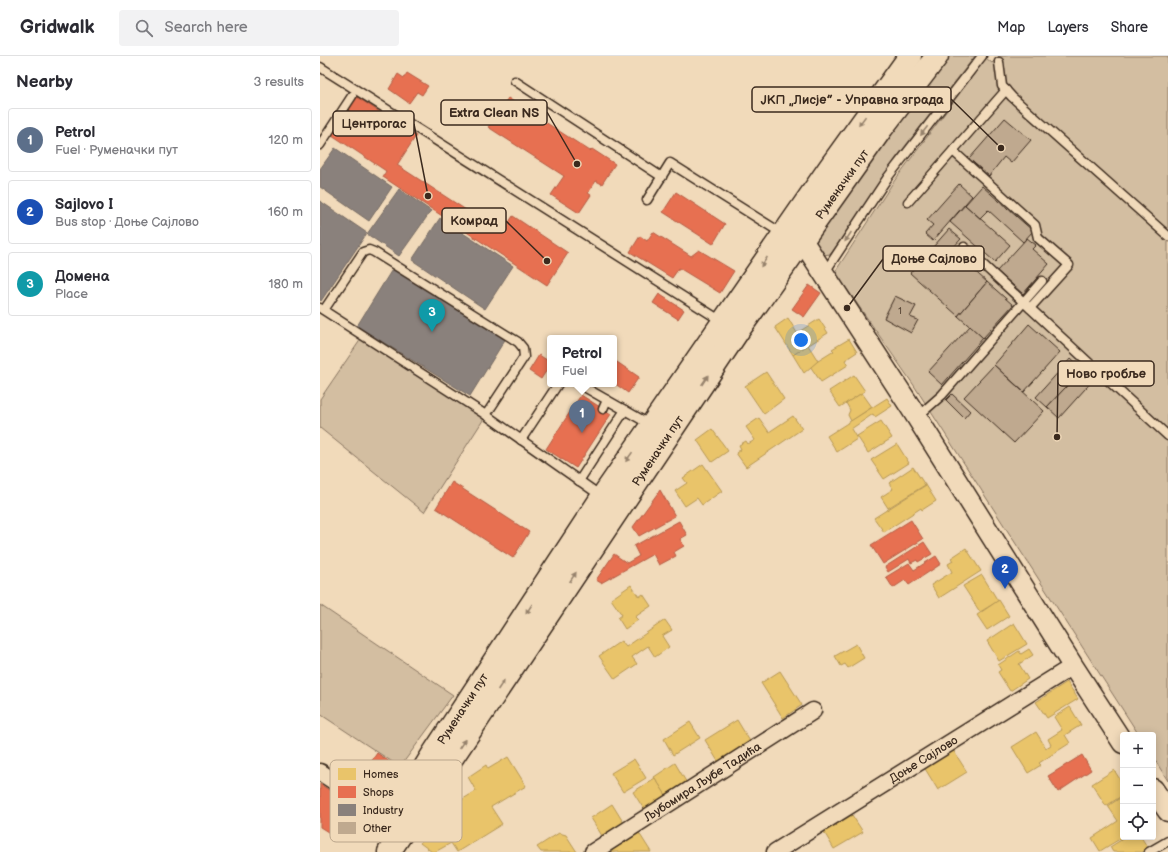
<!DOCTYPE html>
<meta charset="utf-8">
<style>
:root{--surface:#fff;--page:#f2f2f3;--text:#2b2b33;--muted:#7c7c81;--line:#e1e1e2;--accent:#0f766e}
body{margin:0;font-family:"Balsamiq Sans",sans-serif;background:var(--page);color:var(--text)}
.controls{position:absolute;right:12px;bottom:12px;display:grid;overflow:hidden;border-radius:4px;box-shadow:0 2px 10px #0003}
.controls button{width:36px;height:36px;display:grid;place-items:center;padding:0;border:0;border-bottom:1px solid var(--line);background:var(--surface);color:var(--text);font:20px sans-serif}
.you{position:absolute;left:481px;top:284px;width:14px;height:14px;margin:-10px;border:3px solid #fff;border-radius:50%;background:#1a73e8;box-shadow:0 0 0 6px #1a73e833}
.badge{display:grid;place-items:center;width:26px;height:26px;border-radius:50%;background:var(--accent);color:#fff;font-size:13px;font-weight:700}
.pin{position:absolute;translate:-50% -33px;filter:drop-shadow(0 1px 2px #0008)}
.pin::after{content:'';position:absolute;top:21px;width:14px;height:12px;background:inherit;clip-path:polygon(0 0,100% 0,50% 100%)}
.popup{position:absolute;left:227px;top:279px;width:70px;height:52px;box-sizing:border-box;display:grid;place-content:center;border-radius:4px;background:var(--surface);filter:drop-shadow(0 1px 3px #0005);font-size:13px;white-space:nowrap;color:var(--muted)}
.popup b{font-size:15px;color:var(--text)}
.popup::after{content:'';position:absolute;left:50%;top:100%;margin-left:-8px;border:8px solid transparent;border-top-color:var(--surface)}
.list{margin:0;padding:0;list-style:none}
h2{display:flex;justify-content:space-between;align-items:center;height:52px;margin:0;padding:0 16px;font-size:17px}
h2 small{font-size:13px;font-weight:400;color:var(--muted)}
.list li{display:grid;grid-template-columns:26px 1fr auto;gap:12px;align-items:center;box-sizing:border-box;height:64px;margin:0 8px 8px;padding:0 8px;border:1px solid var(--line);border-radius:4px}
.list b{display:block;font-size:15px;white-space:nowrap}
.list p{margin:0;font-size:13px;white-space:nowrap;color:var(--muted)}
.list em{font-size:13px;font-style:normal;color:var(--muted)}
.icon{flex:none;width:22px;height:22px;fill:none;stroke:currentColor;stroke-width:2;stroke-linecap:round;stroke-linejoin:round}
.map{position:relative;flex:none;width:848px;height:796px;overflow:hidden}
header{display:flex;align-items:center;gap:24px;box-sizing:border-box;height:56px;padding:0 20px;background:var(--surface);border-bottom:1px solid var(--line)}
header strong{font-size:19px}
nav{display:flex;gap:22px;margin-inline-start:auto;font-size:14px}
.search{width:280px;height:36px;background:var(--page);display:flex;align-items:center;gap:10px;box-sizing:border-box;padding:0 14px;border-radius:4px;color:var(--muted);font-size:15px}
main{display:flex}
aside{flex:1;background:var(--surface)}
.map>svg:first-child{display:block}
.green{fill:#d3bea1;stroke:#877460}
.homes{fill:#e9c46a;stroke:#b59653}
.shops{fill:#e76f51;stroke:#b35a42}
.industry{fill:#8a817c;stroke:#726760}
.building{fill:#bfa98f;stroke:#3b2a1e}
.lines{fill:none;stroke-linecap:round;stroke-linejoin:round}
.service-casing{stroke:#3b2a1e;stroke-width:11}
.minor-casing{stroke:#3b2a1e;stroke-width:19}
.tertiary-casing{stroke:#3b2a1e;stroke-width:23}
.secondary-casing{stroke:#3b2a1e;stroke-width:25}
.service{stroke:#f1daba;stroke-width:8}
.minor{stroke:#f1daba;stroke-width:16}
.tertiary{stroke:#f1daba;stroke-width:20}
.secondary{stroke:#f1daba;stroke-width:22}
.oneway{fill:#96826c}
.labels{text-anchor:middle;dominant-baseline:central;stroke-width:4;stroke-linejoin:round;paint-order:stroke}
.number-label{font-size:10px;fill:#5c4a3a}
.street-label{font-size:12px;fill:#3b2a1e;stroke:#f1daba}
.key{fill:#f1daba;stroke:#baa58b;stroke-width:1}
.key-label{font-size:11px;fill:#3b2a1e}
.leader{fill:none;stroke:#3b2a1e;stroke-width:1.5}
.callout-dot{fill:#3b2a1e;stroke:#f1daba;stroke-width:1.5}
.callout{fill:#f1daba;stroke:#3b2a1e;stroke-width:1.5}
.callout-label{font-size:13px;text-anchor:middle;font-weight:bold;fill:#3b2a1e}
</style>
<header>
<strong>Gridwalk</strong>
<div class="search"><svg class="icon" aria-label="search" viewBox="0 0 24 24"><circle cx="10" cy="10" r="6"/><path d="M15 15l6 6"/></svg>Search here</div>
<nav><a>Map</a><a>Layers</a><a>Share</a></nav>
</header>
<main>
<aside>
<h2>Nearby<small>3 results</small></h2>
<ul class="list">
<li><span class="badge" style="background:#5c6f8a">1</span><div><b>Petrol</b><p>Fuel · Руменачки пут</p></div><em>120 m</em></li>
<li><span class="badge" style="background:#1a4fb4">2</span><div><b>Sajlovo I</b><p>Bus stop · Доње Сајлово</p></div><em>160 m</em></li>
<li><span class="badge" style="background:#0f9aa8">3</span><div><b>Домена</b><p>Place</p></div><em>180 m</em></li>
</ul>
</aside>
<div class="map">
<svg width="848" height="796" viewBox="0 0 848 796">
<rect width="100%" height="100%" fill="#f1daba"/>
<filter id="ink" filterUnits="userSpaceOnUse"><feTurbulence type="fractalNoise" baseFrequency=".025" numOctaves="2"/><feDisplacementMap in="SourceGraphic" scale="8" xChannelSelector="R" yChannelSelector="G"/><feConvolveMatrix kernelMatrix="1 2 1 2 8 2 1 2 1" color-interpolation-filters="sRGB"/></filter>
<g filter="url(#ink)">
<g class="green">
<path d="M626 0H655L576 102 511 198 502 199 493 188Z"/>
<path d="M679 0H848V725L833 701V679H819L593 328 515 216 572 128 666 2 672 7Z"/>
<path d="M41 283 165 361 104 456 0 372V343Z"/>
<path d="M0 549 133 639 80 711 0 658Z"/>
</g>
<g class="homes">
<path d="M468 262 477 277 499 263 508 277 473 299 455 271Z"/>
<path d="M529 283 537 296 525 304 528 309 501 326 490 310 514 295 512 293Z"/>
<path d="M488 289 498 305 484 317 473 299Z"/>
<path d="M446 316 464 343 444 358 425 330Z"/>
<path d="M534 319 545 335 520 351 509 335Z"/>
<path d="M542 337 552 351 531 365 528 359 530 354 526 347Z"/>
<path d="M567 342 572 350 555 361 553 358 531 373 537 383 517 396 507 380Z"/>
<path d="M473 360 482 373 426 411 416 397 421 393 419 389 426 385 428 388 435 384 426 371 439 362 449 376Z"/>
<path d="M561 365 572 382 548 397 537 380Z"/>
<path d="M392 373 408 395 392 406 377 384Z"/>
<path d="M577 388 589 407 564 423 551 404Z"/>
<path d="M383 408 402 435 382 449 377 442 365 450 355 435 367 427 363 422Z"/>
<path d="M593 411 605 429 568 452 561 441 573 433 569 427Z"/>
<path d="M606 429 616 445 602 454 601 452 564 476 554 462Z"/>
<path d="M646 492 661 515 619 542 611 529 632 516 628 508 633 505 631 502Z"/>
<path d="M662 519 678 545 660 556 643 530Z"/>
<path d="M311 529 319 541 323 538 331 550 315 561 318 564 305 573 298 562 302 559 291 543Z"/>
<path d="M679 544 689 560 667 574 657 559Z"/>
<path d="M345 564 352 574 342 580 349 591 335 601 328 590 312 601 317 608 295 623 279 600 301 585 306 591Z"/>
<path d="M694 567 707 588 679 605 667 585Z"/>
<path d="M536 588 544 602 528 612 525 608 521 610 515 600Z"/>
<path d="M709 593 713 599 699 608 708 623 690 635 678 616 681 614 678 609 699 595 701 598Z"/>
<path d="M460 615 482 649 463 662 441 627Z"/>
<path d="M747 626 758 643 727 662 716 646Z"/>
<path d="M750 651 761 669 745 679 750 687 719 707 721 709 708 717 692 691 716 676 726 692 731 689 728 683 742 674 734 661Z"/>
<path d="M417 664 431 687 399 707 385 684Z"/>
<path d="M370 666 380 682 353 699 344 683Z"/>
<path d="M633 694 647 716 618 734 604 711Z"/>
<path d="M188 701 206 730 171 751 182 768 137 796 131 787 115 796H112L100 787 114 766 119 769 132 761 127 753 156 735 148 721 166 709 168 713Z"/>
<path d="M314 703 326 722 303 736 291 717Z"/>
<path d="M355 707 368 729 348 742 334 721Z"/>
<path d="M794 714 803 728V739L786 750 772 728Z"/>
<path d="M335 722 349 744 327 758 313 736Z"/>
<path d="M803 740V781L780 795 772 782 798 765 788 750Z"/>
<path d="M292 748 305 769 284 783 271 762Z"/>
<path d="M532 759 543 776 514 793 504 776Z"/>
<path d="M239 777 246 779 257 796H221L217 791Z"/>
<path d="M319 777 331 796H289Z"/>
<path d="M806 781H821L828 792 822 796H793L790 791Z"/>
</g>
<g class="shops">
<path d="M87 17 108 30 102 39 97 36 89 47 69 33 78 18 84 22Z"/>
<path d="M37 41 96 80 77 109 166 167 171 159 187 169 193 160 248 197 227 229 63 121 66 115 12 79Z"/>
<path d="M188 42 270 95 272 93 295 108 282 128 276 125 268 137 271 139 259 157 231 139 244 120 168 71Z"/>
<path d="M356 136 405 168 393 188 343 156Z"/>
<path d="M333 176 371 200 379 194 414 215 400 237 359 212 352 222 310 196 320 180 327 185Z"/>
<path d="M489 229 501 237 484 261 472 253Z"/>
<path d="M339 238 364 254 358 263 333 247Z"/>
<path d="M219 299 230 306V309L221 323 209 315Z"/>
<path d="M294 304 319 321 308 337 294 327Z"/>
<path d="M261 339 291 358 256 412 226 393Z"/>
<path d="M132 426 209 476 193 502 116 452Z"/>
<path d="M340 434 355 460 319 480 313 471Z"/>
<path d="M591 464 603 483 563 508 551 489Z"/>
<path d="M359 465 367 479 360 483 364 490 354 496 356 500 339 509 333 498 281 527 276 524 294 498 307 507 319 500 314 490Z"/>
<path d="M604 486 612 498 598 506 597 504 591 507 589 503 568 516 565 511Z"/>
<path d="M616 500 621 508 589 529 585 524 573 532 566 521 589 507 594 514Z"/>
<path d="M57 697 71 707 62 722 47 712Z"/>
<path d="M762 699 771 714 738 736 728 720Z"/>
<path d="M0 728 18 740 20 737 42 751 30 769 26 767 16 781 0 771Z"/>
</g>
<g class="industry">
<path d="M15 92 72 131 49 165 0 131V113Z"/>
<path d="M79 133 111 155 79 200 47 178Z"/>
<path d="M0 145 47 177 1 245 0 244Z"/>
<path d="M120 162 193 210 165 253 92 204Z"/>
<path d="M73 212 186 282 150 340 37 270Z"/>
</g>
<g class="building">
<path d="M685 62 711 84 691 107 684 101 669 120 649 103Z"/>
<path d="M639 128 652 140 613 185 605 178 613 169 607 164Z"/>
<path d="M662 130 713 175 703 186 668 154 660 162 645 149Z"/>
<path d="M645 149 690 189 675 206 630 166Z"/>
<path d="M629 173 641 183 631 194 667 226 638 260 590 217Z"/>
<path d="M707 182 716 189 712 193 729 208 703 238 677 215Z"/>
<path d="M667 226 693 249 663 282 638 260Z"/>
<path d="M575 240 596 250 590 261 598 264 591 277 564 262Z"/>
<path d="M709 268 740 296 704 336 674 309Z"/>
<path d="M650 270 663 282 622 329 608 316Z"/>
<path d="M751 302 763 313 727 351 716 341Z"/>
<path d="M674 309 724 355 694 387 644 341Z"/>
<path d="M763 313 774 323 739 362 727 351Z"/>
<path d="M632 338 650 355 644 362 626 344Z"/>
</g>
<g class="lines">
<g class="service-casing">
<g id="service">
<path d="M679 6 682 30 692 41 848 180"/>
<path d="M0 11 403 266"/>
<path d="M195 25 342 121"/>
<path d="M0 89 32 40"/>
<path d="M633 95 715 169 718 182 749 209 710 252"/>
<path d="M327 144 350 107 463 178"/>
<path d="M588 146 686 34"/>
<path d="M644 191 848 380"/>
<path d="M505 216 568 121 662 0"/>
<path d="M0 252 166 359"/>
<path d="M4 254 43 196 49 194 54 196 198 286 203 292 204 301 166 359 281 440"/>
<path d="M259 328 287 344"/>
<path d="M283 353 287 344 331 369"/>
<path d="M597 361 622 339 722 225"/>
<path d="M201 384 238 328"/>
<path d="M259 425 305 354"/>
<path d="M829 796 848 785"/>
</g>
</g>
<g class="minor-casing">
<g id="minor">
<path d="M0 716 82 770"/>
<path id="s1" d="M273 796 493 655"/>
<path id="s2" d="M455 796 753 610"/>
</g>
</g>
<g class="tertiary-casing">
<g id="tertiary">
<path d="M482 184 591 352 753 610 803 687"/>
<path d="M833 733 848 755"/>
</g>
</g>
<g class="secondary-casing">
<g id="secondary">
<path id="s3" d="M74 762 113 698 282 441 510 111 590 0"/>
<path id="s4" d="M69 796 418 275 562 72 617 0"/>
</g>
</g>
<use href="#service" class="service"/>
<use href="#minor" class="minor"/>
<use href="#tertiary" class="tertiary"/>
<use href="#secondary" class="secondary"/>
</g>
<defs><path id="oneway-solid" d="M-6-.8H1V-3.2L6.5 0L1 3.2V.8H-6Z"/></defs>
<g class="oneway">
<use href="#oneway-solid" transform="translate(542 65) rotate(126)"/>
<use href="#oneway-solid" transform="translate(604 75) rotate(127)"/>
<use href="#oneway-solid" transform="translate(528 181) rotate(124)"/>
<use href="#oneway-solid" transform="translate(444 206) rotate(124)"/>
<use href="#oneway-solid" transform="translate(385 324) rotate(-56)"/>
<use href="#oneway-solid" transform="translate(309 401) rotate(125)"/>
<use href="#oneway-solid" transform="translate(253 521) rotate(-56)"/>
<use href="#oneway-solid" transform="translate(209 553) rotate(123)"/>
<use href="#oneway-solid" transform="translate(181 629) rotate(-56)"/>
<use href="#oneway-solid" transform="translate(142 688) rotate(-56)"/>
</g>
</g>
<g class="labels">
<g class="number-label">
<text x="580" y="255">1</text>
</g>
<g class="street-label">
<text stroke="none"><textPath href="#s4" startOffset="807">Руменачки пут</textPath></text>
<text stroke="none"><textPath href="#s4" startOffset="483">Руменачки пут</textPath></text>
<text stroke="none"><textPath href="#s3" startOffset="129">Руменачки пут</textPath></text>
<text stroke="none"><textPath href="#s2" startOffset="175">Доње Сајлово</textPath></text>
<text stroke="none"><textPath href="#s1" startOffset="130">Љубомира Љубе Тадића</textPath></text>
</g>
</g>
<rect x="10" y="704" width="132" height="82" rx="6" class="key"/>
<rect x="18" y="712" width="18" height="12" fill="#e9c46a"/>
<rect x="18" y="730" width="18" height="12" fill="#e76f51"/>
<rect x="18" y="748" width="18" height="12" fill="#8a817c"/>
<rect x="18" y="766" width="18" height="12" fill="#bfa98f"/>
<g class="key-label">
<text x="43" y="722">Homes</text>
<text x="43" y="740">Shops</text>
<text x="43" y="758">Industry</text>
<text x="43" y="776">Other</text>
</g>
<path class="leader" d="M681 92L631 43M257 108L227 56M108 140L94 68M227 205L186 165M527 252L563 203M737 381L738 317"/>
<g class="callout-dot">
<circle cx="681" cy="92" r="4"/>
<circle cx="257" cy="108" r="4"/>
<circle cx="108" cy="140" r="4"/>
<circle cx="227" cy="205" r="4"/>
<circle cx="527" cy="252" r="4"/>
<circle cx="737" cy="381" r="4"/>
</g>
<g class="callout">
<rect x="432" y="31" width="199" height="25" rx="4"/>
<rect x="121" y="44" width="106" height="25" rx="4"/>
<rect x="13" y="55" width="81" height="25" rx="4"/>
<rect x="122" y="152" width="64" height="25" rx="4"/>
<rect x="563" y="190" width="101" height="25" rx="4"/>
<rect x="738" y="305" width="96" height="25" rx="4"/>
</g>
<g class="callout-label">
<text x="532" y="48">ЈКП „Лисје” - Управна зграда</text>
<text x="174" y="61">Extra Clean NS</text>
<text x="54" y="72">Центрогас</text>
<text x="154" y="169">Комрад</text>
<text x="614" y="207">Доње Сајлово</text>
<text x="786" y="322">Ново гробље</text>
</g>
</svg>
<div class="controls">
<button>+</button>
<button>−</button>
<button><svg class="icon" aria-label="locate" viewBox="0 0 24 24"><circle cx="12" cy="12" r="6"/><path d="M12 2v4M12 18v4M2 12h4M18 12h4"/></svg></button>
</div>
<div class="you"></div>
<div class="pin badge" style="left:262px;top:377px;background:#5c6f8a">1</div>
<div class="popup"><b>Petrol</b>Fuel</div>
<div class="pin badge" style="left:685px;top:533px;background:#1a4fb4">2</div>
<div class="pin badge" style="left:112px;top:276px;background:#0f9aa8">3</div>
</div>
</main>
